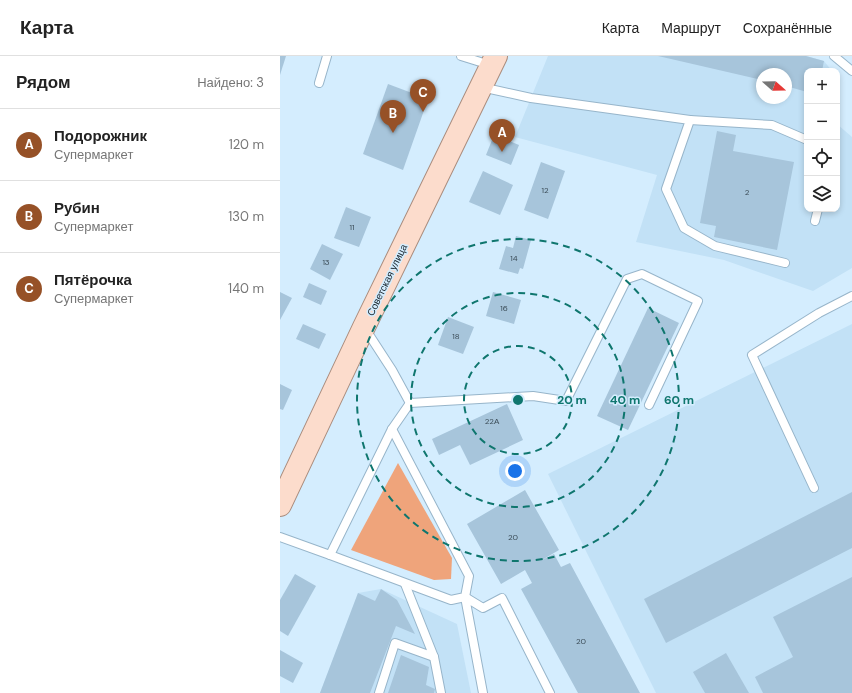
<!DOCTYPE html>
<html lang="ru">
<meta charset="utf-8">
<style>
:root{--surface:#fff;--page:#f2f2f2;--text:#222;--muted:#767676;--line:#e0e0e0;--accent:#965127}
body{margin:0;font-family:"DM Sans",sans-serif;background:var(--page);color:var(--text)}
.controls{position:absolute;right:12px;top:12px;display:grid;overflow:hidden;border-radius:8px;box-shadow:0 2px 6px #0003}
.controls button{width:36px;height:36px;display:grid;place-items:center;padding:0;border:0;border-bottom:1px solid var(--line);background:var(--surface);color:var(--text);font:20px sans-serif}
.compass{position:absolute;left:476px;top:12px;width:36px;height:36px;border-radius:50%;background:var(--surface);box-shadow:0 2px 6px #0003;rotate:110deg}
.you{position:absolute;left:235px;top:415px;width:14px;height:14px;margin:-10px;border:3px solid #fff;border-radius:50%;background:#1a73e8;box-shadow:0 0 0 6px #1a73e833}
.badge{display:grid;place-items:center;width:26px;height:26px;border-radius:50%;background:var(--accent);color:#fff;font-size:13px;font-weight:700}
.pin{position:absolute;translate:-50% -33px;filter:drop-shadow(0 1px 2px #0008)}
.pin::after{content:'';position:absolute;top:21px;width:14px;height:12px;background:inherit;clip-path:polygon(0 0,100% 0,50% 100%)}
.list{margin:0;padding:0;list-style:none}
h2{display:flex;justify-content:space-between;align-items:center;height:52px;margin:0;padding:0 16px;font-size:17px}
h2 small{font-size:13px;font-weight:400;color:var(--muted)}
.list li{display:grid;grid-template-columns:26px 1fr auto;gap:12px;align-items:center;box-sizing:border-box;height:72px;padding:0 16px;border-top:1px solid var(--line)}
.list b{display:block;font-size:15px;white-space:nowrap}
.list p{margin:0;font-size:13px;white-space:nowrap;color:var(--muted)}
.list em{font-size:13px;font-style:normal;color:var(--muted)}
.icon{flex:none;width:22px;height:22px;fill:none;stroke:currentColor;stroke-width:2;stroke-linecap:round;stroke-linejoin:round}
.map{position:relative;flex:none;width:572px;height:637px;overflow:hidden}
header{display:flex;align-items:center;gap:24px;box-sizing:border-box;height:56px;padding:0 20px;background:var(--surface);border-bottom:1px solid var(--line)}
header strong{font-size:19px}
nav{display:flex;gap:22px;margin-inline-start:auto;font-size:14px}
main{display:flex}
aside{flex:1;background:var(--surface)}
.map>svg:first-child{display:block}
.built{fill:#c2e1f6;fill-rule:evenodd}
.green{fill:#efa47b}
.building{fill:#a7c5db}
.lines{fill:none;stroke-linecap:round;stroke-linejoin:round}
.lane-casing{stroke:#97b5ca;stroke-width:10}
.primary-casing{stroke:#aa8c7d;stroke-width:24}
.lane{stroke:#fff;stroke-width:8}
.primary{stroke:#fcdccc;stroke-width:22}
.ring{fill:none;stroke:#0f766e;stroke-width:2;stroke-dasharray:7 5}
.labels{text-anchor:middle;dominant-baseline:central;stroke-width:3;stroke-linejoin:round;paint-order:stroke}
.number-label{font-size:8px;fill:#3a4b56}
.street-label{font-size:10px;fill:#16222a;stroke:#d4edfe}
.centre{fill:#0f766e;stroke:#d4edfe;stroke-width:2}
.ring-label{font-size:12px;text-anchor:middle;font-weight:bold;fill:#0f766e;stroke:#d4edfe;stroke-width:3;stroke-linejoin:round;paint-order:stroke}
</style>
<header>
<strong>Карта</strong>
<nav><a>Карта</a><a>Маршрут</a><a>Сохранённые</a></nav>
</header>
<main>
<aside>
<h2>Рядом<small>Найдено: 3</small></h2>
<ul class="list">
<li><span class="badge">A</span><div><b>Подорожник</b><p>Супермаркет</p></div><em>120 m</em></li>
<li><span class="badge">B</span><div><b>Рубин</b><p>Супермаркет</p></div><em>130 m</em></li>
<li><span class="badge">C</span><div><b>Пятёрочка</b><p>Супермаркет</p></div><em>140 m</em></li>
</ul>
</aside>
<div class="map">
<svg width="572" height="637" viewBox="0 0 572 637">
<rect width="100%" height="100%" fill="#d4edfe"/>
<g class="built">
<path d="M268 0H526L544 5 552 15H527V153H557V68L572 81V212L533 235 444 204 356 186 377 119 235 81ZM482 18H506V42H482Z"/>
<path d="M572 268V637H376L268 418Z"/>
<path d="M101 533 177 568 191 637H40L78 537Z"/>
</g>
<path class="green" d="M118 407 172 502 171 523 154 524 71 494Z"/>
<g class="building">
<path d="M0 0H6L0 19Z"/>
<path d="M378 0H526L544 5 542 15H527V36L506 30V18H482V24Z"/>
<path d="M108 28 148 43 123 114 83 98Z"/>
<path d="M437 75 456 79 453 95 514 106 497 194 434 181 436 170 420 167Z"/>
<path d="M214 79 239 89 231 109 206 99Z"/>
<path d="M261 106 285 115 268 163 244 154Z"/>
<path d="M203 115 233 129 220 159 189 146Z"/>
<path d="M66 151 91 161 79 191 54 182Z"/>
<path d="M236 180 251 184 243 213 240 212 238 218 219 213 226 190 233 192Z"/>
<path d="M42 188 63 198 50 224 30 213Z"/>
<path d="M29 227 47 235 41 249 23 241Z"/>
<path d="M0 236 12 242 0 264Z"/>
<path d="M213 236 241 244 234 268 206 260Z"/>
<path d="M368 252 399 267 348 374 317 360Z"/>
<path d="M168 261 194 271 183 298 158 289Z"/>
<path d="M23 268 46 278 39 293 16 283Z"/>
<path d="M0 328 12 334 3 354 0 353Z"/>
<path d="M227 348 243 384 190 409 180 389 159 399 152 383Z"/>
<path d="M245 434 279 494 262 504 274 498 281 511 290 507 360 637H298L241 533 252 527 245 514 221 528 187 468Z"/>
<path d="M572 436V492L386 587 364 543Z"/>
<path d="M15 518 36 530 8 580 0 575V544Z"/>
<path d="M572 521V637H483L475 621 513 601 493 561Z"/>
<path d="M101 533 117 544 135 578 116 570 90 637H40L78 537 95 545Z"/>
<path d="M0 594 23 607 13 627 0 620Z"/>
<path d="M446 597 469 637H425L413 616Z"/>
<path d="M121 599 149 611 146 629 155 633 154 637H108Z"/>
</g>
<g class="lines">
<g class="lane-casing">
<g id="lane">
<path d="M181 0 210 9"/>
<path d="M554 0 572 15"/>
<path d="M39 27 47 0"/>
<path d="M201 31 251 42 410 64 386 133 404 172 435 190 505 207"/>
<path d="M410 64 492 69 527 84"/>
<path d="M535 165 538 153"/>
<path d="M86 274 112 314 130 347"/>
<path d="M130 347 253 340 286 345 347 223 362 218 418 245 369 349"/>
<path d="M534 432 472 299 539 257 572 240"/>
<path d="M0 481 50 499 112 373 130 347"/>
<path d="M50 499 171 544 185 541 189 520 112 373"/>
<path d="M154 601 161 637"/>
<path d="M99 637 115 587 154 601 125 528"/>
<path d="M203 637 185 541 203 552 222 542 270 637"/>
</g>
</g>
<g class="primary-casing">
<path id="primary" d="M0 449 84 271 216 0"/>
</g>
<use href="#lane" class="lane"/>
<use href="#primary" class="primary"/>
</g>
<g class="ring">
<circle cx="238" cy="344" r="54"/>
<circle cx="238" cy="344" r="107"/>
<circle cx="238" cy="344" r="161"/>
</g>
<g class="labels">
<g class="number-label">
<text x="265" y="134">12</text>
<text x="467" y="136">2</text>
<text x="72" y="171">11</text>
<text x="234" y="202">14</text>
<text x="46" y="206">13</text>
<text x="224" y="252">16</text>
<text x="176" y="280">18</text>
<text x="212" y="365">22А</text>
<text x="233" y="481">20</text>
<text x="301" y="585">20</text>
</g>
<g class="street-label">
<text transform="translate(107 224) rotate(-64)">Советская улица</text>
</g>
</g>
<circle cx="238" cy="344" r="6" class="centre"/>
<g class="ring-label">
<text x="292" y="348">20 m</text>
<text x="345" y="348">40 m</text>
<text x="399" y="348">60 m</text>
</g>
</svg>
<div class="controls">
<button>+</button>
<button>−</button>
<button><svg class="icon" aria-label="locate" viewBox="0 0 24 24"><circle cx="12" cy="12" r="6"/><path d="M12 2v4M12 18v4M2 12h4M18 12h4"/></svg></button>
<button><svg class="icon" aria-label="layers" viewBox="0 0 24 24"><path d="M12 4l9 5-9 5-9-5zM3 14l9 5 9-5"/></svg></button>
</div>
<svg class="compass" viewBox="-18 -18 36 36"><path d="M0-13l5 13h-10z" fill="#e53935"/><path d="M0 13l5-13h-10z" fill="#767676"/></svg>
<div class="you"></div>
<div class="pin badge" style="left:222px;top:96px">A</div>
<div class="pin badge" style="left:113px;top:77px">B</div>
<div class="pin badge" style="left:143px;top:56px">C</div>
</div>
</main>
